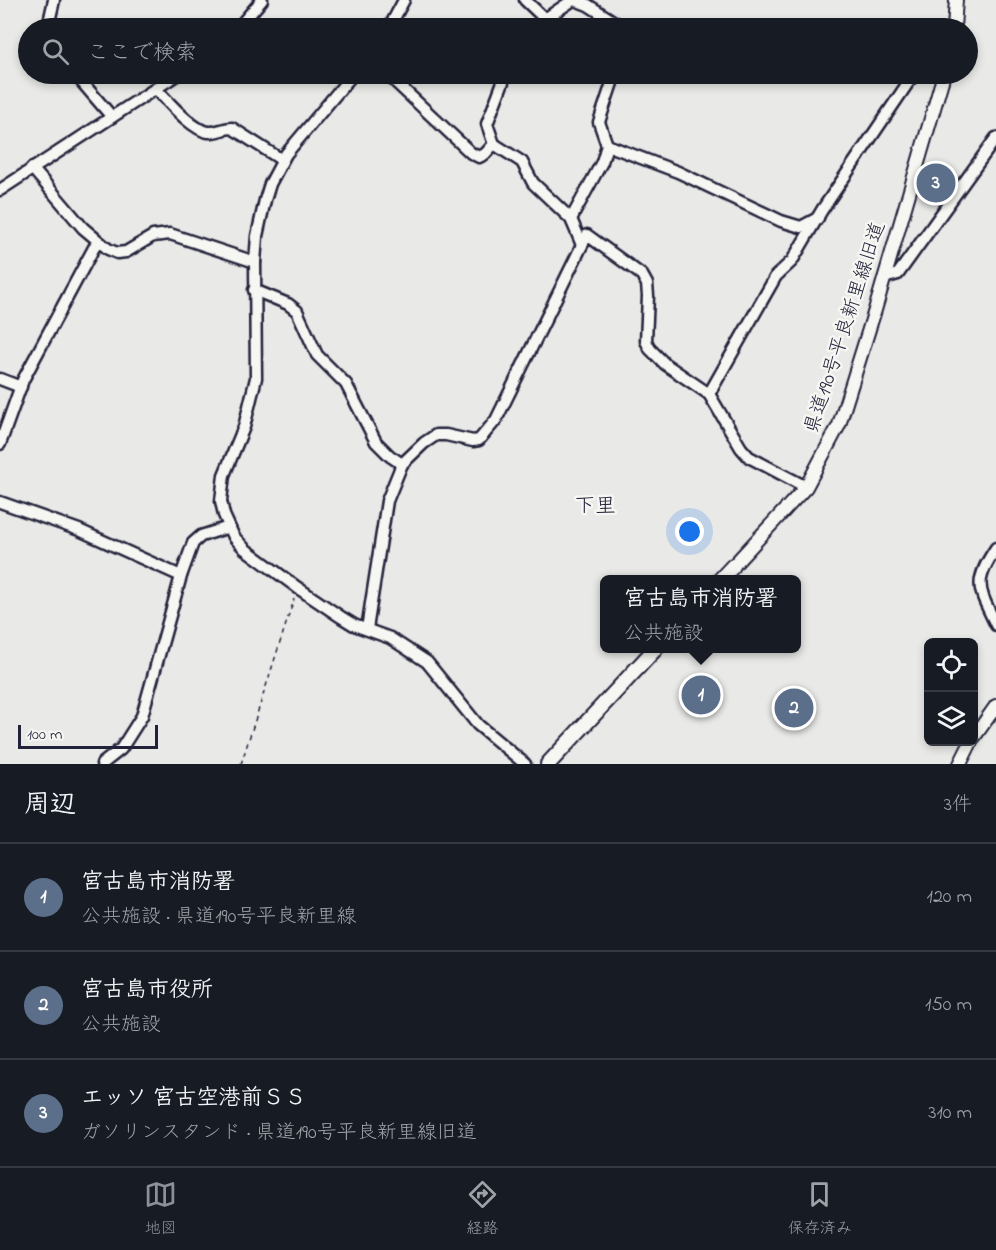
<!DOCTYPE html>
<html lang="ja">
<meta charset="utf-8">
<style>
:root{--surface:#171b24;--page:#20242c;--text:#f1f3f6;--muted:#9ea1a6;--line:#363941;--accent:#8c9099}
body{margin:0;font-family:"Indie Flower","Klee One",sans-serif;background:var(--page);color:var(--text)}
.controls{position:absolute;right:18px;bottom:18px;display:grid;overflow:hidden;border-radius:9px;box-shadow:0 3px 9px #0003}
.controls button{width:54px;height:54px;display:grid;place-items:center;padding:0;border:0;border-bottom:2px solid var(--line);background:var(--surface);color:var(--text);font:30px sans-serif}
.scale{position:absolute;left:18px;bottom:15px;width:140px;box-sizing:border-box;padding-left:6px;border:3px solid #22223b;border-top:0;font-size:16px;line-height:21px;white-space:nowrap;color:#22223b;-webkit-text-stroke:4px #f6f6f2;paint-order:stroke}
.you{position:absolute;left:690px;top:532px;width:21px;height:21px;margin:-15px;border:4px solid #fff;border-radius:50%;background:#1a73e8;box-shadow:0 0 0 9px #1a73e833}
.badge{display:grid;place-items:center;width:39px;height:39px;border-radius:50%;background:var(--accent);color:#fff;font-size:20px;font-weight:700}
.pin{position:absolute;translate:-50% -50%;border:3px solid #fff;box-shadow:0 2px 6px #0006}
.popup{position:absolute;left:600px;top:575px;width:201px;height:78px;box-sizing:border-box;display:grid;place-content:center;border-radius:9px;background:var(--surface);filter:drop-shadow(0 2px 4px #0005);font-size:20px;white-space:nowrap;color:var(--muted)}
.popup b{font-size:22px;color:var(--text)}
.popup::after{content:'';position:absolute;left:50%;top:100%;margin-left:-12px;border:12px solid transparent;border-top-color:var(--surface)}
.list{margin:0;padding:0;list-style:none}
h2{display:flex;justify-content:space-between;align-items:center;height:78px;margin:0;padding:0 24px;font-size:26px}
h2 small{font-size:20px;font-weight:400;color:var(--muted)}
.list li{display:grid;grid-template-columns:39px 1fr auto;gap:18px;align-items:center;box-sizing:border-box;height:108px;padding:0 24px;border-top:2px solid var(--line)}
.list b{display:block;font-size:22px;white-space:nowrap}
.list p{margin:0;font-size:20px;white-space:nowrap;color:var(--muted)}
.list em{font-size:20px;font-style:normal;color:var(--muted)}
.icon{flex:none;width:33px;height:33px;fill:none;stroke:currentColor;stroke-width:2;stroke-linecap:round;stroke-linejoin:round}
.map{position:relative;flex:none;width:996px;height:764px;overflow:hidden}
.search{position:absolute;background:var(--surface);box-shadow:0 3px 9px #0003;left:18px;right:18px;top:18px;height:66px;display:flex;align-items:center;gap:15px;box-sizing:border-box;padding:0 21px;border-radius:33px;color:var(--muted);font-size:22px}
.sheet{height:402px;background:var(--surface)}
nav{display:flex;justify-content:space-around;align-items:center;box-sizing:border-box;height:84px;border-top:2px solid var(--line);background:var(--surface);font-size:16px;color:var(--muted)}
nav a{display:grid;justify-items:center;gap:3px}
nav .on{color:var(--accent)}
.map>svg:first-child{display:block}
.lines{fill:none;stroke-linecap:round;stroke-linejoin:round}
.minor-casing{stroke:#22223b;stroke-width:15}
.tertiary-casing{stroke:#22223b;stroke-width:16}
.secondary-casing{stroke:#22223b;stroke-width:18}
.path{stroke:#22223b;stroke-width:1.5;stroke-dasharray:4.5 4.5;stroke-linecap:butt}
.minor{stroke:#f6f6f2;stroke-width:10}
.tertiary{stroke:#f6f6f2;stroke-width:12}
.secondary{stroke:#f6f6f2;stroke-width:14}
.labels{text-anchor:middle;dominant-baseline:central;stroke-width:5;stroke-linejoin:round;paint-order:stroke}
.street-label{font-size:20px;fill:#22223b;stroke:#f6f6f2}
.neighbourhood-label{font-size:21px;fill:#22223b;stroke:#f6f6f2}
</style>
<div class="map">
<svg width="996" height="764" viewBox="0 0 996 764">
<rect width="100%" height="100%" fill="#e9e9e7"/>
<filter id="ink" filterUnits="userSpaceOnUse"><feTurbulence type="fractalNoise" baseFrequency=".0167" numOctaves="2"/><feDisplacementMap in="SourceGraphic" scale="12" xChannelSelector="R" yChannelSelector="G"/><feConvolveMatrix kernelMatrix="1 2 1 2 8 2 1 2 1" color-interpolation-filters="sRGB"/></filter>
<g filter="url(#ink)">
<g class="lines">
<g class="minor-casing">
<g id="minor">
<path d="M525 0 545 19"/>
<path d="M575 0 588 5 624 28"/>
<path d="M49 28V22L54 0"/>
<path d="M238 28 262 0"/>
<path d="M389 28 404 0"/>
<path d="M537 28 545 19 573 0"/>
<path d="M75 74 112 117"/>
<path d="M353 74 286 154 270 184 265 200 257 236 255 262 256 378 244 427 224 475 221 501 224 515 234 537 245 549 298 588 341 617 354 625 390 638 427 662 478 725 525 764"/>
<path d="M387 74 471 153 479 157 485 154 494 144 487 124 506 74"/>
<path d="M615 74 599 122 607 145 678 172 781 221 801 227 818 218"/>
<path d="M156 89C167 100 192 130 208 132 216 133 224 128 232 128L282 160"/>
<path d="M494 144 522 162 533 183 571 219 582 245"/>
<path d="M32 168 83 228 108 249 117 253 126 252 153 236 170 234 255 262"/>
<path d="M0 190 178 74"/>
<path d="M571 219 602 162 607 145"/>
<path d="M884 278 898 274 996 138"/>
<path d="M254 290 288 304 297 311 317 355 346 384 376 442 390 456 402 464"/>
<path d="M0 379 21 387"/>
<path d="M709 394 776 276 792 261 822 210 914 74"/>
<path d="M0 444 23 380 97 242"/>
<path d="M0 502 79 530 181 576"/>
<path d="M996 548C972 584 979 589 996 625"/>
<path d="M367 629 387 501 402 464 424 443 436 435H446L473 441 479 440 496 420 587 235 642 275 647 284 648 296 646 341 650 349 665 364 709 394 741 448 749 457 806 487"/>
<path d="M102 764 121 749 142 716 181 576 193 543 201 536 229 527"/>
</g>
</g>
<g class="tertiary-casing">
<g id="tertiary">
<path d="M954 28 956 0"/>
<path d="M733 566 806 487 839 425 875 310 944 74"/>
<path d="M974 737 996 706"/>
<path d="M960 764 971 742"/>
</g>
</g>
<g class="secondary-casing">
<g id="secondary">
<path d="M720 580 733 566"/>
<path d="M548 764 656 648"/>
</g>
</g>
<path class="path" d="M241 764 294 599"/>
<use href="#minor" class="minor"/>
<use href="#tertiary" class="tertiary"/>
<use href="#secondary" class="secondary"/>
</g>
</g>
<g class="labels">
<g class="street-label">
<text transform="translate(846 328) rotate(-72)">県道190号平良新里線旧道</text>
</g>
<g class="neighbourhood-label">
<text x="595" y="507">下里</text>
</g>
</g>
</svg>
<div class="controls">
<button><svg class="icon" aria-label="locate" viewBox="0 0 24 24"><circle cx="12" cy="12" r="6"/><path d="M12 2v4M12 18v4M2 12h4M18 12h4"/></svg></button>
<button><svg class="icon" aria-label="layers" viewBox="0 0 24 24"><path d="M12 4l9 5-9 5-9-5zM3 14l9 5 9-5"/></svg></button>
</div>
<div class="scale">100 m</div>
<div class="you"></div>
<div class="pin badge" style="left:701px;top:695px;background:#5c6f8a">1</div>
<div class="popup"><b>宮古島市消防署</b>公共施設</div>
<div class="pin badge" style="left:794px;top:708px;background:#5c6f8a">2</div>
<div class="pin badge" style="left:936px;top:183px;background:#5c6f8a">3</div>
<div class="search"><svg class="icon" aria-label="search" viewBox="0 0 24 24"><circle cx="10" cy="10" r="6"/><path d="M15 15l6 6"/></svg>ここで検索</div>
</div>
<section class="sheet">
<h2>周辺<small>3件</small></h2>
<ul class="list">
<li><span class="badge" style="background:#5c6f8a">1</span><div><b>宮古島市消防署</b><p>公共施設 · 県道190号平良新里線</p></div><em>120 m</em></li>
<li><span class="badge" style="background:#5c6f8a">2</span><div><b>宮古島市役所</b><p>公共施設</p></div><em>150 m</em></li>
<li><span class="badge" style="background:#5c6f8a">3</span><div><b>エッソ 宮古空港前ＳＳ</b><p>ガソリンスタンド · 県道190号平良新里線旧道</p></div><em>310 m</em></li>
</ul>
</section>
<nav>
<a class="on"><svg class="icon" aria-label="map" viewBox="0 0 24 24"><path d="M3 6l6-2 6 2 6-2v14l-6 2-6-2-6 2zM9 4v14M15 6v14"/></svg>地図</a>
<a><svg class="icon" aria-label="directions" viewBox="0 0 24 24"><path d="M12 3l9 9-9 9-9-9zM9 14v-3h6M13 9l2 2-2 2"/></svg>経路</a>
<a><svg class="icon" aria-label="saved" viewBox="0 0 24 24"><path d="M7 4h10v16l-5-4-5 4z"/></svg>保存済み</a>
</nav>
